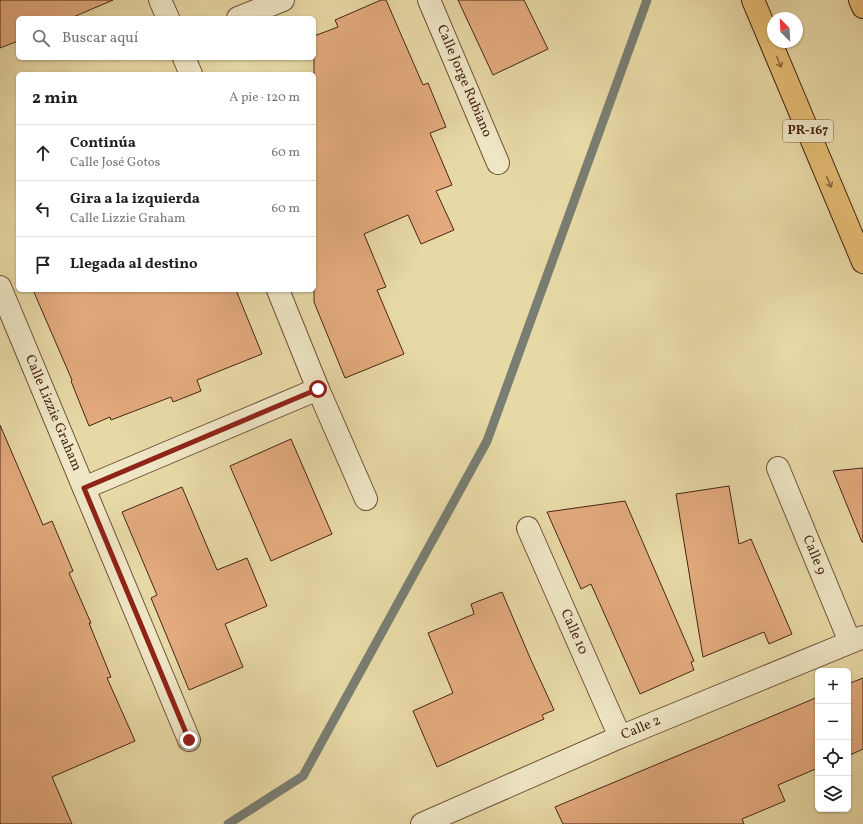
<!DOCTYPE html>
<html lang="es">
<meta charset="utf-8">
<style>
:root{--surface:#fff;--page:#f6f6f6;--text:#202124;--muted:#757577;--line:#e0e0e0}
body{margin:0;font-family:Vollkorn,serif;background:var(--page);color:var(--text)}
.controls{position:absolute;right:12px;bottom:12px;display:grid;overflow:hidden;border-radius:6px;box-shadow:0 1px 3px #0004}
.controls button{width:36px;height:36px;display:grid;place-items:center;padding:0;border:0;border-bottom:1px solid var(--line);background:var(--surface);color:var(--text);font:20px sans-serif}
.compass{position:absolute;left:767px;top:12px;width:36px;height:36px;border-radius:50%;background:var(--surface);box-shadow:0 1px 3px #0004;rotate:336deg}
.stop{position:absolute;width:12px;height:12px;margin:-9px;border:3px solid #8f2418;border-radius:50%;background:#fff}
.stop.end{background:#8f2418;border-color:#fff;box-shadow:0 1px 4px #0008}
.list{margin:0;padding:0;list-style:none}
h2{display:flex;justify-content:space-between;align-items:center;height:52px;margin:0;padding:0 16px;font-size:17px}
h2 small{font-size:13px;font-weight:400;color:var(--muted)}
.list li{display:grid;grid-template-columns:26px 1fr auto;gap:12px;align-items:center;box-sizing:border-box;height:56px;padding:0 16px;border-top:1px solid var(--line)}
.list b{display:block;font-size:15px;white-space:nowrap}
.list p{margin:0;font-size:13px;white-space:nowrap;color:var(--muted)}
.list em{font-size:13px;font-style:normal;color:var(--muted)}
.icon{flex:none;width:22px;height:22px;fill:none;stroke:currentColor;stroke-width:2;stroke-linecap:round;stroke-linejoin:round}
.map{position:relative;flex:none;width:863px;height:824px;overflow:hidden}
.search{position:absolute;background:var(--surface);box-shadow:0 1px 3px #0004;left:16px;top:16px;width:300px;height:44px;display:flex;align-items:center;gap:10px;box-sizing:border-box;padding:0 14px;border-radius:6px;color:var(--muted);font-size:15px}
.panel{position:absolute;background:var(--surface);box-shadow:0 1px 3px #0004;left:16px;top:72px;width:300px;height:220px;border-radius:6px}
.map>svg:first-child{display:block}
.lines{fill:none;stroke-linecap:round;stroke-linejoin:round}
.stream{stroke:#797e72;stroke-width:9}
.building{fill:#e2aa7d;stroke:#482516}
.street-casing{stroke:#70523a;stroke-width:24}
.primary-casing{stroke:#482516;stroke-width:24}
.street{stroke:#efe6c5;stroke-width:22}
.primary{stroke:#e4bc73;stroke-width:22}
.oneway{stroke:#8e6940}
.route{stroke:#8f2418;stroke-width:5}
.labels{text-anchor:middle;dominant-baseline:central;stroke-width:4;stroke-linejoin:round;paint-order:stroke}
.shield{fill:#efe6c5;stroke:#7a5f4a;stroke-width:1}
.shield-label{font-size:13px;font-weight:bold;fill:#482516}
.street-label{font-size:14px;fill:#482516;stroke:#efe6c5}
</style>
<div class="map">
<svg width="863" height="824" viewBox="0 0 863 824">
<rect width="100%" height="100%" fill="#e7d9a6"/>
<filter id="stains"><feTurbulence type="fractalNoise" baseFrequency=".005" numOctaves="4"/><feColorMatrix values="0 0 0 0 .2 0 0 0 0 .09 0 0 0 0 .02 0 0 0 .5 -.17"/></filter>
<radialGradient id="worn" r=".72"><stop offset=".6" stop-color="#630" stop-opacity="0"/><stop offset="1" stop-color="#630" stop-opacity=".3"/></radialGradient>
<g class="lines">
<path class="stream" d="M228 824 303 776 487 441 647 0"/>
</g>
<g class="building">
<path d="M0 0H113L71 18H18V41L0 48Z"/>
<path d="M381 0H386L423 85 428 83 446 127 430 133 452 185 436 191 454 230 421 244 408 215 364 234 386 287 377 290 404 354 345 378 314 302V36L338 27 335 20Z"/>
<path d="M458 0H524L548 49 493 75Z"/>
<path d="M33 290H236L262 354 197 380 201 391 173 402 171 397 111 420 110 417 89 426 71 381 72 380Z"/>
<path d="M0 425 43 525 52 521 73 571 69 573 91 623H89L111 677 107 678 135 741 52 777 72 824H0Z"/>
<path d="M291 439 332 534 271 561 230 466Z"/>
<path d="M863 468V542H862L833 471Z"/>
<path d="M729 486 739 544 751 539 792 634 769 644 764 632 703 657 676 494Z"/>
<path d="M182 487 217 570 247 558 267 606 225 624 243 667 189 690 151 598 157 595 122 512Z"/>
<path d="M625 501 694 661 691 662 694 670 640 694 591 584 581 589 547 512Z"/>
<path d="M502 592 531 660 554 710 542 715 544 719 437 767 413 711 453 693 428 633 474 614 471 604Z"/>
<path d="M863 678V749L848 756V684Z"/>
<path d="M818 697V768L778 785 785 801 742 819 744 824H563L555 807Z"/>
</g>
<g class="lines">
<g class="street-casing">
<g id="street">
<path d="M160 0 168 18"/>
<path d="M429 0 498 163"/>
<path d="M238 18 283 0"/>
<path d="M184 58 191 74"/>
<path d="M0 287 189 740"/>
<path d="M278 290 318 389 366 499"/>
<path d="M778 468 850 642"/>
<path d="M84 488 318 389"/>
<path d="M528 528 620 737"/>
<path d="M422 824 620 737 863 637"/>
</g>
</g>
<g class="primary-casing">
<g id="primary">
<path d="M753 0 863 262"/>
<path d="M860 0 863 7"/>
</g>
</g>
<use href="#street" class="street"/>
<use href="#primary" class="primary"/>
</g>
<defs><path id="oneway-shaft" d="M-6 0H5M1.5-3L5.5 0L1.5 3" fill="none" stroke-width="1.6" stroke-linecap="round" stroke-linejoin="round"/></defs>
<g class="oneway">
<use href="#oneway-shaft" transform="translate(779 62) rotate(67)"/>
<use href="#oneway-shaft" transform="translate(829 182) rotate(67)"/>
</g>
<g class="lines">
<path class="route" d="M189 740 84 488 318 389"/>
</g>
<g class="labels">
<rect class="shield" x="783" y="120" width="50" height="22" rx="3"/>
<g class="shield-label">
<text x="808" y="131">PR-167</text>
</g>
<g class="street-label">
<text transform="translate(464 81) rotate(67)">Calle Jorge Rubiano</text>
<text transform="translate(53 413) rotate(67)">Calle Lizzie Graham</text>
<text transform="translate(814 555) rotate(68)">Calle 9</text>
<text transform="translate(574 632) rotate(66)">Calle 10</text>
<text transform="translate(641 728) rotate(-23)">Calle 2</text>
</g>
</g>
<rect width="100%" height="100%" filter="url(#stains)"/>
<rect width="100%" height="100%" fill="url(#worn)"/>
</svg>
<div class="controls">
<button>+</button>
<button>−</button>
<button><svg class="icon" aria-label="locate" viewBox="0 0 24 24"><circle cx="12" cy="12" r="6"/><path d="M12 2v4M12 18v4M2 12h4M18 12h4"/></svg></button>
<button><svg class="icon" aria-label="layers" viewBox="0 0 24 24"><path d="M12 4l9 5-9 5-9-5zM3 14l9 5 9-5"/></svg></button>
</div>
<svg class="compass" viewBox="-18 -18 36 36"><path d="M0-13l5 13h-10z" fill="#e53935"/><path d="M0 13l5-13h-10z" fill="#757577"/></svg>
<div class="stop" style="left:318px;top:389px"></div>
<div class="stop end" style="left:189px;top:740px"></div>
<div class="search"><svg class="icon" aria-label="search" viewBox="0 0 24 24"><circle cx="10" cy="10" r="6"/><path d="M15 15l6 6"/></svg>Buscar aquí</div>
<section class="panel">
<h2>2 min<small>A pie · 120 m</small></h2>
<ul class="list">
<li><svg class="icon" aria-label="ahead" viewBox="0 0 24 24"><path d="M12 20V5M6 11l6-6 6 6"/></svg><div><b>Continúa</b><p>Calle José Gotos</p></div><em>60 m</em></li>
<li><svg class="icon" aria-label="left" viewBox="0 0 24 24"><path d="M17 20v-9H6M10 6l-5 5 5 5"/></svg><div><b>Gira a la izquierda</b><p>Calle Lizzie Graham</p></div><em>60 m</em></li>
<li><svg class="icon" aria-label="arrive" viewBox="0 0 24 24"><path d="M6 21V4h12l-3 4 3 4H6"/></svg><div><b>Llegada al destino</b></div></li>
</ul>
</section>
</div>
